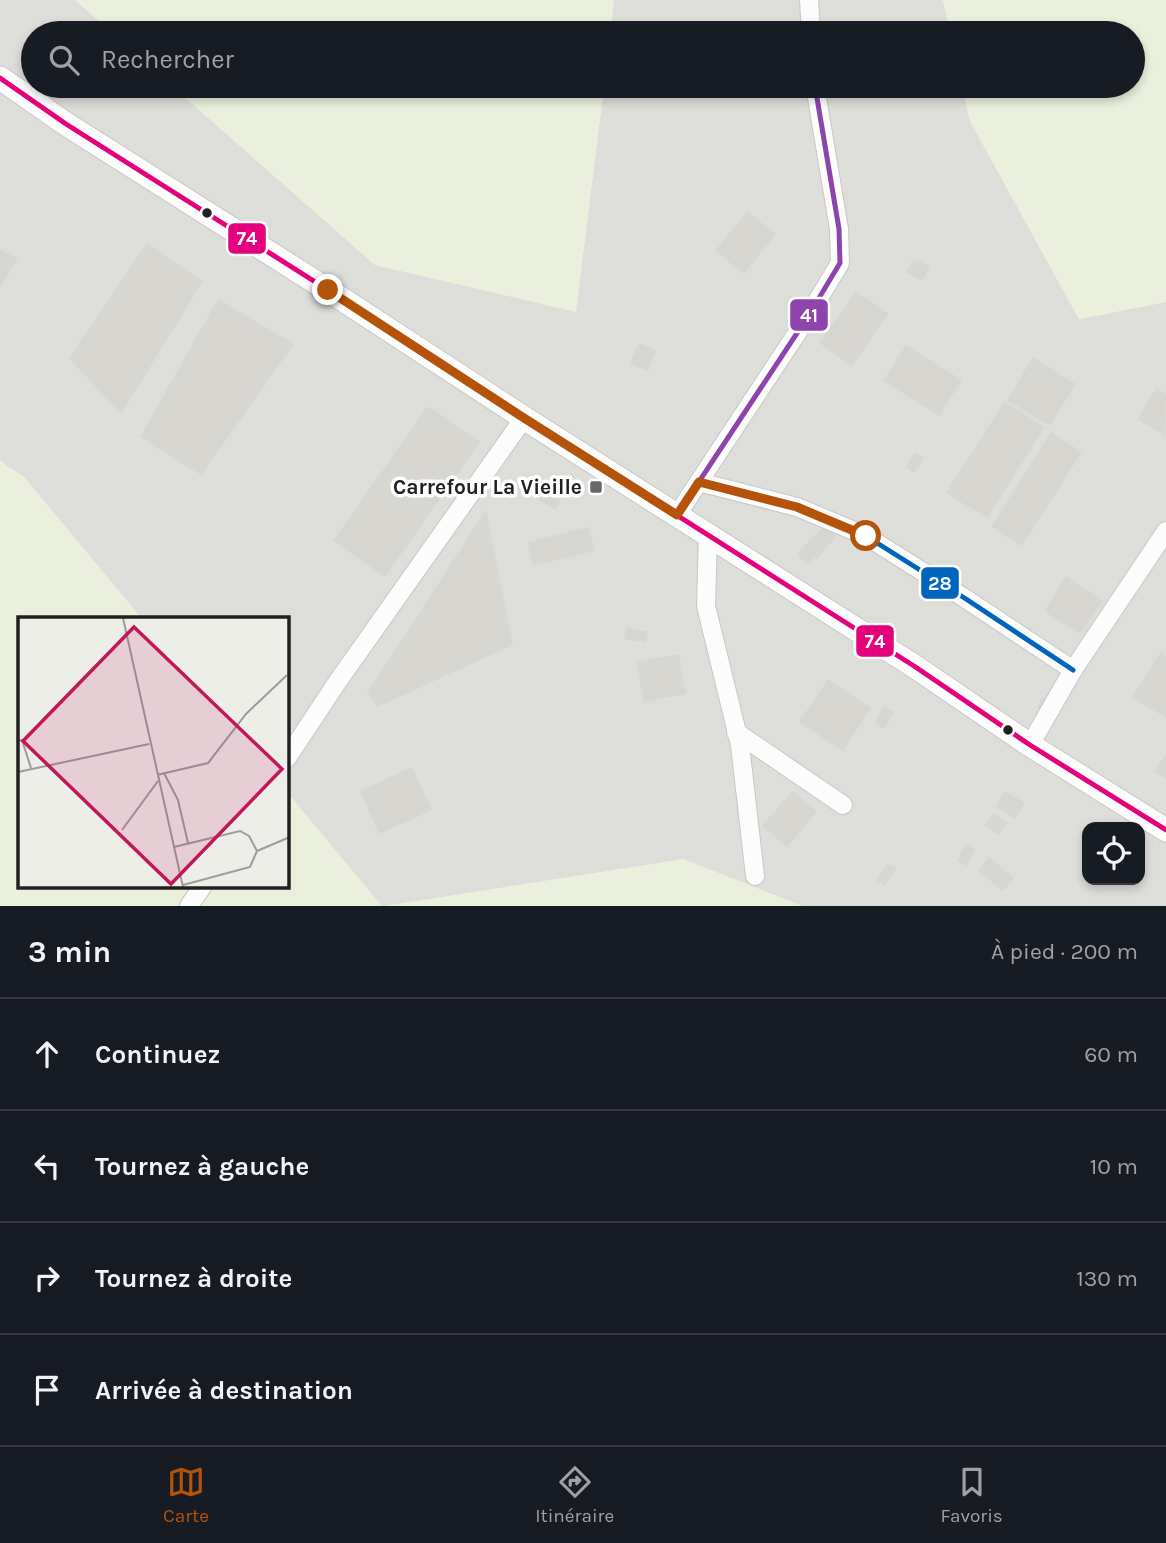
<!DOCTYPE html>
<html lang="fr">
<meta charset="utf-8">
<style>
:root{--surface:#171b24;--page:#242831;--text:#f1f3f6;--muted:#9ea1a6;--line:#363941;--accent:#b45309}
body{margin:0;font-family:Karla,sans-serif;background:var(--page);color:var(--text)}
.controls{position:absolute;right:21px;bottom:21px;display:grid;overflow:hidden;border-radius:14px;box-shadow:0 4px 10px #0003}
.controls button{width:63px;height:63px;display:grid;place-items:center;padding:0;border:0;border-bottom:2px solid var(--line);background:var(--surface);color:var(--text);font:35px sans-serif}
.stop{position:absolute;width:21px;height:21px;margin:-16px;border:5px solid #b45309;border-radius:50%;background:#fff}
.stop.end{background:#b45309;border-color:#fff;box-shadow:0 2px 7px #0008}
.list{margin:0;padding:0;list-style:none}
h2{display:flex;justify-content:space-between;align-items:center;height:91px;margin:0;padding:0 28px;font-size:30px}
h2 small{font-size:23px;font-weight:400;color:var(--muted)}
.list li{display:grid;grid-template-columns:46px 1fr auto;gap:21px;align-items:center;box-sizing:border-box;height:112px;padding:0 28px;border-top:2px solid var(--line)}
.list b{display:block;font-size:26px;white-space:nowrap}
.list em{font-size:23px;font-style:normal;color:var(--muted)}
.icon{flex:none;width:38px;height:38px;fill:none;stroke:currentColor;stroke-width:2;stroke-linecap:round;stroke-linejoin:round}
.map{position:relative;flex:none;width:1166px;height:906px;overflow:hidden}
.search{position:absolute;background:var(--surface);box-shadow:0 4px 10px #0003;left:21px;right:21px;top:21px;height:77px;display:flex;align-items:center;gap:18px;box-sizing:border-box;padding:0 24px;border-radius:38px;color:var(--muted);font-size:26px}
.sheet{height:539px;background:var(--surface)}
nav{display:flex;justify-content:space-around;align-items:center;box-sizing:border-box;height:98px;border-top:2px solid var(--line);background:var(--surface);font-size:19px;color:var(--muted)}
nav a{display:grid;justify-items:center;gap:4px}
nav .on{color:var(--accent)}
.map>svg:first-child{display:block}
.residential{fill:#ddddda;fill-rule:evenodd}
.farmland{fill:#eaf0dc}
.building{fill:#d7d6d1}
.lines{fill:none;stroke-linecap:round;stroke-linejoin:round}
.minor-casing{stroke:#c7c7c5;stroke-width:20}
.tertiary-casing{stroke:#c7c7c5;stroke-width:25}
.minor{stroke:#fcfcfc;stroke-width:18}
.tertiary{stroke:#fcfcfc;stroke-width:23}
.bus-1-casing{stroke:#fff;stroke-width:10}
.bus-2-casing{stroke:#fff;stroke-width:10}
.bus-3-casing{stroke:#fff;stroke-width:10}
.bus-1{stroke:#e5007d;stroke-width:5}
.bus-2{stroke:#0065bd;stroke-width:5}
.bus-3{stroke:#8e44ad;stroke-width:5}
.route{stroke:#b45309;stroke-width:9}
.bus-dot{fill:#202020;stroke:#fff;stroke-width:2.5}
.poi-dot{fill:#686866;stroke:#fff;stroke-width:2.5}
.labels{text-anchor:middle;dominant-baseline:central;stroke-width:7;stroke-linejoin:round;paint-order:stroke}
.poi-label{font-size:21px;font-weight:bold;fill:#202020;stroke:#fff;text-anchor:end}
.inset-road{fill:none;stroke:#9c9c99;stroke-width:2}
.view{fill:#c2185b;fill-opacity:0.15;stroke:#c2185b;stroke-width:3.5}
.inset-edge{fill:none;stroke:#202020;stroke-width:3.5}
.line-badge{stroke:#fff;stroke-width:2.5}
.badge-label{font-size:19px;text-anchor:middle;font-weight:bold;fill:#fff}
</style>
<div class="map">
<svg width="1166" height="906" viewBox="0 0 1166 906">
<rect width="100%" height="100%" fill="#eeeee9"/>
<g class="residential">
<path d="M0 0H75L113 33H33V86H172L375 265 576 311 604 86H962L970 121 1079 319 1166 302V906H802L683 859 592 906H0L19 887H287V619H142L24 477 0 461ZM1087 827H1140V880H1087Z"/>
<path d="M614 0H943L950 33H610Z"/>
</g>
<g class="farmland">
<path d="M75 0H614L610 33H113Z"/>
<path d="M943 0H1166V302L1079 319 970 121 962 86H1133V33H950Z"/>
<path d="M172 86H604L576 312 375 265Z"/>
<path d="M0 461 24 477 142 619H19V887H287V792L382 906H0Z"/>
<path d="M683 859 802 906H384Z"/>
</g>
<g class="building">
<path d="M747 211 776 234 744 274 715 251Z"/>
<path d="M147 243 203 281 121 414 69 358Z"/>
<path d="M0 249 18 259 0 288Z"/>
<path d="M914 258 930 267 922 281 906 272Z"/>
<path d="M856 291 889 314 852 366 819 343Z"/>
<path d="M218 299 294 344 201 475 140 437Z"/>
<path d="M638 343 656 350 648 371 630 364Z"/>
<path d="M906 345 962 380 939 416 883 381Z"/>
<path d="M1033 357 1076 384 1050 426 1007 400Z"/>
<path d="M1156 388 1166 394 1165 435 1137 419Z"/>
<path d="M1004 402 1045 427 987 518 946 493Z"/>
<path d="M428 406 480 442 385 577 333 541Z"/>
<path d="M1051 432 1082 452 1022 546 991 527Z"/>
<path d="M915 452 925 458 914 473 905 467Z"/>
<path d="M542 489 561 501 555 510 536 499Z"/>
<path d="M486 510 513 645 377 707 367 693Z"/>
<path d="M824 526 836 536 817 559 815 557 808 565 797 555 815 534 817 535Z"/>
<path d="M589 527 595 551 533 566 528 542Z"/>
<path d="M1066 576 1103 600 1080 634 1044 611Z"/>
<path d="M627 628 648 631 646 643 624 639Z"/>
<path d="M1160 653 1166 657V718L1132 697Z"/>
<path d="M679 654 686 694 644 702 636 662Z"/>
<path d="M828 679 871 708 843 751 799 722Z"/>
<path d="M1042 697 1051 702 1046 713 1037 708Z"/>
<path d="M884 706 895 712 884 729 874 723Z"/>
<path d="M1166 752V779L1154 772Z"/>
<path d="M412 767 432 810 379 834 360 791Z"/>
<path d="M792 791 817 812 787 847 762 826Z"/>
<path d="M1005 791 1025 803 1015 819 995 807Z"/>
<path d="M993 813 1008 823 999 835 985 826Z"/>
<path d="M965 844 975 849 967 866 957 861Z"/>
<path d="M989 857 1014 878 1003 891 978 870Z"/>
<path d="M887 863 896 868 885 886 876 880Z"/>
</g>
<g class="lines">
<g class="minor-casing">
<g id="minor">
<path d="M809 0 811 33"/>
<path d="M699 482 797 507 866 536 966 599 1073 670"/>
<path d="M677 515 807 318 840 263 839 229 815 86"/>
<path d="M708 535 706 606 740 745 755 876"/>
<path d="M736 732 843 805"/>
<path d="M1030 745 1073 670 1166 531"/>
<path d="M287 758 338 681 524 418"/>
<path d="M189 906 202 887"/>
</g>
</g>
<g class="tertiary-casing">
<path id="tertiary" d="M0 78 66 124 328 290 524 418 914 666 1030 745 1166 830"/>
</g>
<use href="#minor" class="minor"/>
<use href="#tertiary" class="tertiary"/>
<g class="bus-1-casing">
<path id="bus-1" d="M0 78 66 124 328 290 524 418 914 666 1030 745 1166 830"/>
</g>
<g class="bus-2-casing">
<path id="bus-2" d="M699 482 797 507 866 536 966 599 1073 670"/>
</g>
<g class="bus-3-casing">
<path id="bus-3" d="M677 515 807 318 840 263 839 229 815 86"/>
</g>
<use href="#bus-1" class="bus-1"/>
<use href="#bus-2" class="bus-2"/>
<use href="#bus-3" class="bus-3"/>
</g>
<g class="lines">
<path class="route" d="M328 290 524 418 677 515 699 482 797 507 866 536"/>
</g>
<g class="bus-dot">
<circle cx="207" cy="213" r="6"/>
<circle cx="1008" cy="730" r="6"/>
</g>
<rect class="poi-dot" x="589" y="480" width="14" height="14" rx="3.5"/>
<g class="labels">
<g class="poi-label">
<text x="582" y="487">Carrefour La Vieille</text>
</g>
</g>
<g transform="translate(18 617)">
<rect width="271" height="271" fill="#eeeee9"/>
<path class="inset-road" d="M105 1 165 270M0 124 4 123 13 151M0 155 131 127M146 156 160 183 170 226M139 158 190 146 228 97 269 58M104 213 140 164M156 230 222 214 231 219 239 234 232 250 165 268M239 234 272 220"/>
<path class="view" d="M116 10 264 152 153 267 5 124Z"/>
<rect width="271" height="271" class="inset-edge"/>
</g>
<g class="line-badge">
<rect x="227" y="222" width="40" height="33" rx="7" fill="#e5007d"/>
<rect x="789" y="298" width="40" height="34" rx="7" fill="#8e44ad"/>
<rect x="920" y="566" width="40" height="34" rx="7" fill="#0065bd"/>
<rect x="855" y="624" width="40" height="34" rx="7" fill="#e5007d"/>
</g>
<g class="badge-label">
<text x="247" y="245">74</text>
<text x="809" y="322">41</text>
<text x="940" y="590">28</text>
<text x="875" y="648">74</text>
</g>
</svg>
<div class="controls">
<button><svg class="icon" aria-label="locate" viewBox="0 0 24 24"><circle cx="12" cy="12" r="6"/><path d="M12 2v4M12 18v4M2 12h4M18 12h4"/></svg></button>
</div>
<div class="stop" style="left:866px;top:536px"></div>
<div class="stop end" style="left:328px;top:290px"></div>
<div class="search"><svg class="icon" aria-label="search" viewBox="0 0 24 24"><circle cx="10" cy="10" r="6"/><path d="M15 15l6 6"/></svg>Rechercher</div>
</div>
<section class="sheet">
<h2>3 min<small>À pied · 200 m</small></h2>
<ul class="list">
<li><svg class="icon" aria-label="ahead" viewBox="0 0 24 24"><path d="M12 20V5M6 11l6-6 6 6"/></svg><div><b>Continuez</b></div><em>60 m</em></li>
<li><svg class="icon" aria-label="left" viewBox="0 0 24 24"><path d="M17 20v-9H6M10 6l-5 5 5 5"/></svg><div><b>Tournez à gauche</b></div><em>10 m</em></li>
<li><svg class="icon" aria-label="right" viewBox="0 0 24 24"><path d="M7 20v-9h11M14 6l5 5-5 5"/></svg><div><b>Tournez à droite</b></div><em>130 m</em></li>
<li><svg class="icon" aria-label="arrive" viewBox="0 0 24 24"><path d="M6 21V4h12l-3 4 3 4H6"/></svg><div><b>Arrivée à destination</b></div></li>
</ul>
</section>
<nav>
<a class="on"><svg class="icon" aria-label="map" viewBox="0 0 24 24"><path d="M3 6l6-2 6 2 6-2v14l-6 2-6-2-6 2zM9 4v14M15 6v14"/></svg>Carte</a>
<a><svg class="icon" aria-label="directions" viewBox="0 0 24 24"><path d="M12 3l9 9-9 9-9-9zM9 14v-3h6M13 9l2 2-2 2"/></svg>Itinéraire</a>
<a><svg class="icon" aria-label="saved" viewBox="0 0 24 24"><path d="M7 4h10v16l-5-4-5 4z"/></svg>Favoris</a>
</nav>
